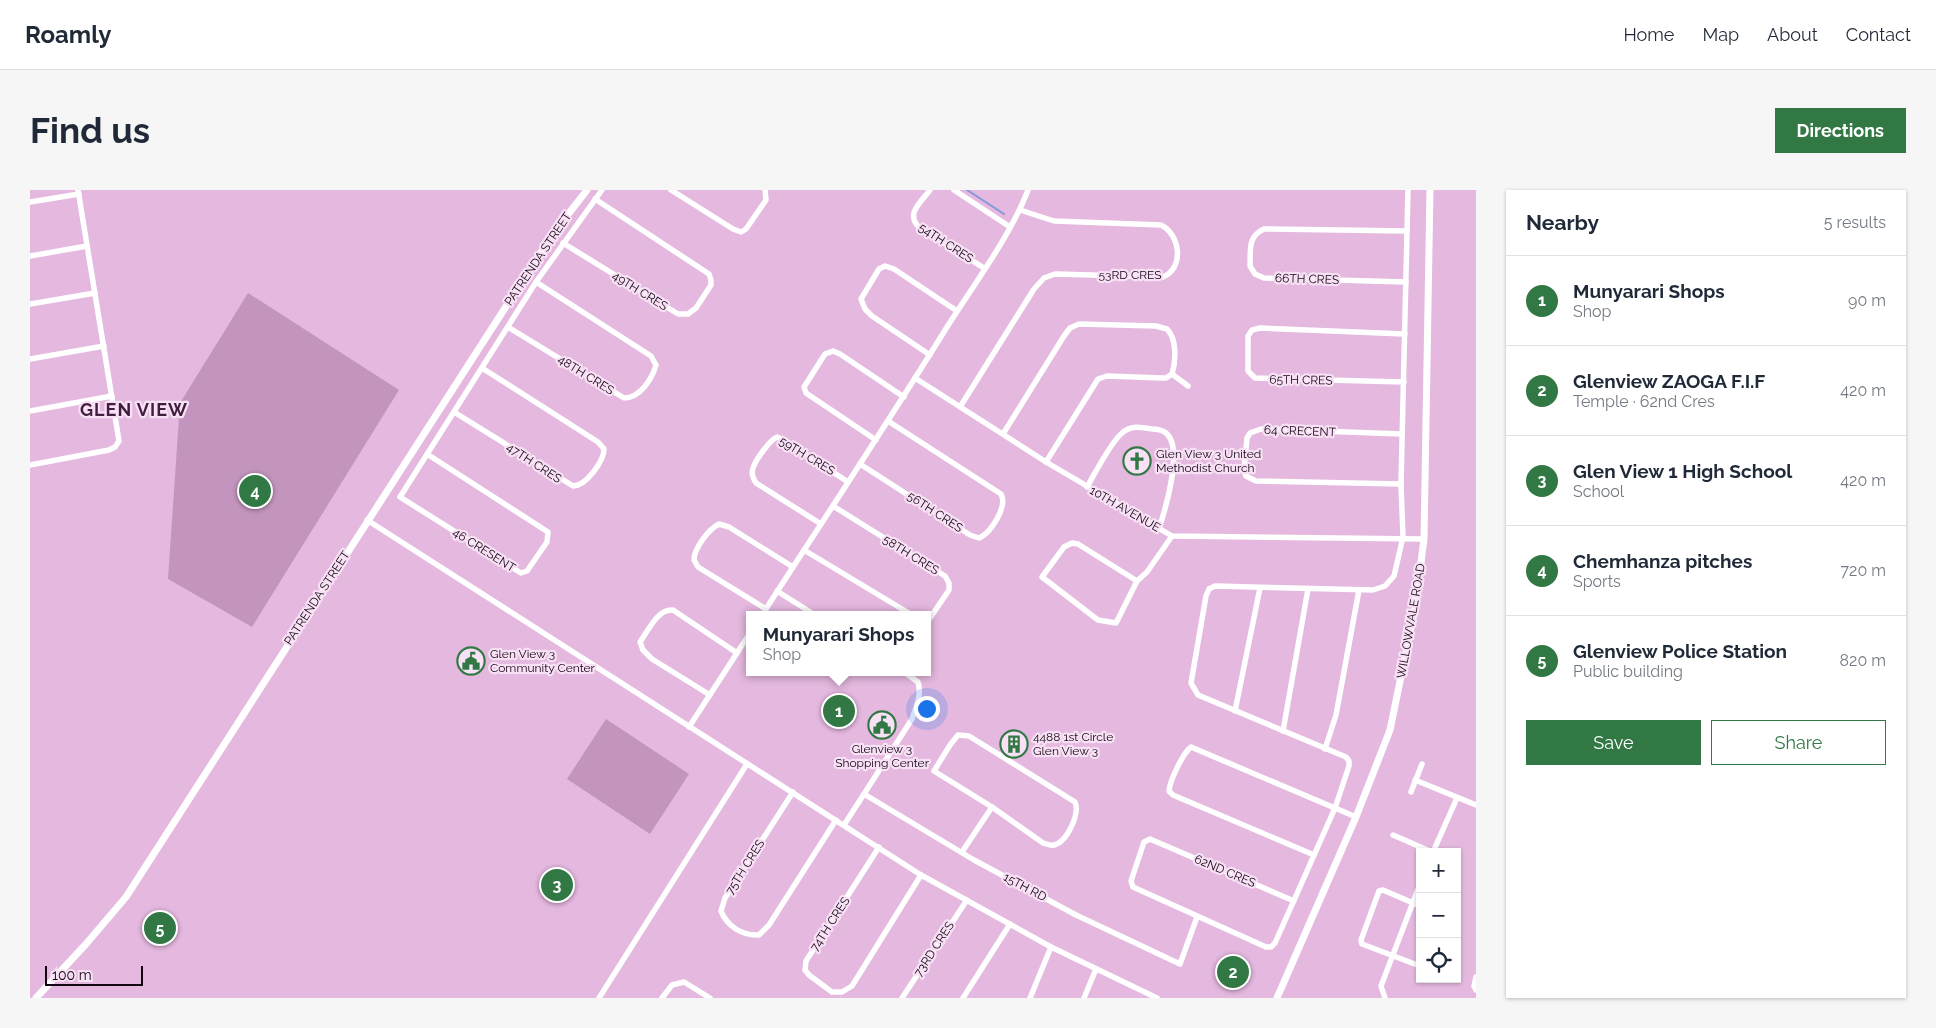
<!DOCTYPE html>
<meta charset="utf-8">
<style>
:root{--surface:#fff;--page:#f6f6f7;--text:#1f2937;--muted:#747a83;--line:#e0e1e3;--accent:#317844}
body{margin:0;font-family:Raleway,sans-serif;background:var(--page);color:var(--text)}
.controls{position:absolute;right:15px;bottom:15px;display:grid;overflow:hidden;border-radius:0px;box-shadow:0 1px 4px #0004}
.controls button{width:45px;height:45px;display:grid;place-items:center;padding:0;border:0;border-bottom:1px solid var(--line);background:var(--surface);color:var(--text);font:25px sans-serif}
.scale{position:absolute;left:15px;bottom:12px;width:98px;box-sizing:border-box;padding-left:5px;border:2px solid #140613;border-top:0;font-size:14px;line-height:18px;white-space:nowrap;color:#140613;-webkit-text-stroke:4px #f8e1f5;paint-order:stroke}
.you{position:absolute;left:896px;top:518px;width:18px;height:18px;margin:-12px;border:4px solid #fff;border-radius:50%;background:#1a73e8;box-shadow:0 0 0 8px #1a73e833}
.badge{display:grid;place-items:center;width:32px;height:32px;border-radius:50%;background:var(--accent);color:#fff;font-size:16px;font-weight:700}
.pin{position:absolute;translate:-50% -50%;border:2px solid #fff;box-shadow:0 1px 5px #0006}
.popup{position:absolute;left:716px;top:421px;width:185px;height:65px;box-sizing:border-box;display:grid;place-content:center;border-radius:0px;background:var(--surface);filter:drop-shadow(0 1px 4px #0005);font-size:16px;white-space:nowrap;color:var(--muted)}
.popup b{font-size:19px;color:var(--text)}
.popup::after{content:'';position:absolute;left:50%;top:100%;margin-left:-10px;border:10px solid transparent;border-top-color:var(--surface)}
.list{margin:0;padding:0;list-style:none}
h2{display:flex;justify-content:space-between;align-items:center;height:65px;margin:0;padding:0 20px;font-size:21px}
h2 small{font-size:16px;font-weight:400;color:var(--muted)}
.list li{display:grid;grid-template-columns:32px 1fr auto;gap:15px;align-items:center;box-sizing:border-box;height:90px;padding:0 20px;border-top:1px solid var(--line)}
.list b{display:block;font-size:19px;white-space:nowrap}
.list p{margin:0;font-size:16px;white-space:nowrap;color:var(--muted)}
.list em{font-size:16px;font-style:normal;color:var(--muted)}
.actions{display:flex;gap:10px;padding:15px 20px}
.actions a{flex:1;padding:11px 0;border:1px solid var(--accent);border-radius:0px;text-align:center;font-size:18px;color:var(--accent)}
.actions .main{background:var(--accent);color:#fff}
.icon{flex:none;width:28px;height:28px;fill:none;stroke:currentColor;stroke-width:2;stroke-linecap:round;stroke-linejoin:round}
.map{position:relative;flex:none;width:1446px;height:808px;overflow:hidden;border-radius:0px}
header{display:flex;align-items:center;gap:30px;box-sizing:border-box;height:70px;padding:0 25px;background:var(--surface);border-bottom:1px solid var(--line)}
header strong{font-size:24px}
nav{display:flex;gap:28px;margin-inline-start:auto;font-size:18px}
.intro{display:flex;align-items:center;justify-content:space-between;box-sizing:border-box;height:120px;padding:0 30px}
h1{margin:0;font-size:35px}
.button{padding:12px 22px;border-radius:0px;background:var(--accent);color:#fff;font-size:18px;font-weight:700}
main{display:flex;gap:30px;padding:0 30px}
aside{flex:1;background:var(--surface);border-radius:0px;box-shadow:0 1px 4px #0004}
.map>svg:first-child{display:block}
.park{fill:#c395be}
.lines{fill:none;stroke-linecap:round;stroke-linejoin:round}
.stream{stroke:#8499d9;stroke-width:2}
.minor{stroke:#fff;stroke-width:5.5}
.tertiary{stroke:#fff;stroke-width:7}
.labels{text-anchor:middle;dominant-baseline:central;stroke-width:4.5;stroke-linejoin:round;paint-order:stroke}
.street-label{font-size:12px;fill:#140613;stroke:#f8e1f5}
.poi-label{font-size:12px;fill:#140613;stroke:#f8e1f5;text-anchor:start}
.district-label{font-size:18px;font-weight:bold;letter-spacing:1px;fill:#411e3f;stroke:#f8e1f5}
</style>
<header>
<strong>Roamly</strong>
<nav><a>Home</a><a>Map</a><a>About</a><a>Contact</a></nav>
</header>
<div class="intro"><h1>Find us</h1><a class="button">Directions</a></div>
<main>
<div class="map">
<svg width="1446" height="808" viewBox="0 0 1446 808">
<rect width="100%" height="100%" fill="#e4b8df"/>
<g class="park">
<path d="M218 103 369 200 222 437 138 389 150 213Z"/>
<path d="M576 529 659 584 620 644 537 589Z"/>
</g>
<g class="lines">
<path class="stream" d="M937 0 974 24"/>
<g class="minor">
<path d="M641 0 703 39 711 42 716 39 736 10 735 0"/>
<path d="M900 0C890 13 874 25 891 39L954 78"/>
<path d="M924 0 980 37"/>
<path d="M0 12 49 4"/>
<path d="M533 53 648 124H658L666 118 681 95V90L679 84 565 9"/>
<path d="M0 66 57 56"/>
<path d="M1376 92 1234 88 1225 84 1220 76C1221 60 1217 47 1234 39L1377 41"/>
<path d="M0 114 65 103"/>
<path d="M478 137 594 208C610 208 622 189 626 175L621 166 506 92"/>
<path d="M900 165 842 126 835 119 831 109 849 79 855 76 864 79 927 121"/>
<path d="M0 169 74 156"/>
<path d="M1142 184 1158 196"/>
<path d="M885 188 1016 272 1142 346 1394 349"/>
<path d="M1374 192 1225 188 1218 181V146L1222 140 1230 138 1375 144"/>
<path d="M930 217 1004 99 1014 88 1025 84 1133 87C1155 78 1150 44 1131 35L1024 31 990 20"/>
<path d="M0 221 82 206"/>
<path d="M424 222 543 296C556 296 574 271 574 259L568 252 452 178"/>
<path d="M973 244 1034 146 1040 138 1049 134 1126 136 1137 139C1147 149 1146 171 1142 184L1136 188H1132L1077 186 1068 189 1016 272"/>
<path d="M846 250 776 203 774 197 795 164 803 161 810 164 874 207"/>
<path d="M397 264 518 342 517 352 497 381 491 383 486 380 370 307 506 92 572 0"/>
<path d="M830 274 940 345 949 348C961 343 978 316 971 304L858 231"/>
<path d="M0 275 79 260 85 257 89 251 48 0"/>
<path d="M1371 294 1226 291 1216 286 1214 281 1217 248 1220 243 1231 239 1372 244"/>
<path d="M1057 297C1066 282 1080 253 1092 243 1101 235 1111 237 1122 239 1126 239 1132 240 1136 243 1154 257 1135 320 1129 339"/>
<path d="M803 316 915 386 919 393V400L898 431"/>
<path d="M337 330 891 685 1021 757 1127 808"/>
<path d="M791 334 726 293C723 288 721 284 723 278 726 269 740 250 747 247L754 250 818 292"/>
<path d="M1042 353 1048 354 1107 391 1086 433 1068 430 1012 387 1034 357Z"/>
<path d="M774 360 882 425"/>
<path d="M1107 391 1117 382 1142 346"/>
<path d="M747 401 785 425"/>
<path d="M736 419 668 377 664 370C664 358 679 339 689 334L699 337 763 377"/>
<path d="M732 425C794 329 857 234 917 137 944 94 980 47 998 0"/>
<path d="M680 505 622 469 613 460 610 452C618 441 628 418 643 420L707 463"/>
<path d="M1205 521 1230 398"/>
<path d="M659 537 720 443"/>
<path d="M1253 541 1278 399"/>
<path d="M928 545 939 546 1045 612C1050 624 1037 652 1024 655 1020 656 1017 654 1013 653L962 617 904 581 920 555Z"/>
<path d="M1295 559 1306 525 1329 400"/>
<path d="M1385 590 1446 615"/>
<path d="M763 602 695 708 691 721C697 736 712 746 729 745L739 735 806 630"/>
<path d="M1381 602 1392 574"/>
<path d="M834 604 882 529C886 517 892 504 888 492L874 482"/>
<path d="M814 635 834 604 944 670 1046 725 1150 774 1167 727"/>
<path d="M1363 645 1402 662"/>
<path d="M849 657 776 771 775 780 779 785 802 802H812L822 796 891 685"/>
<path d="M932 662 962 617"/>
<path d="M1403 662 1427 608"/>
<path d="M1284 665 1143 605 1139 601C1140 590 1153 563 1161 557L1326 627"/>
<path d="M1264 711 1120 649 1114 652 1101 691 1103 697 1236 757H1241L1245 753 1305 618 1319 576V571L1316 567 1168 505 1161 493 1176 406 1179 399 1185 396 1343 400 1355 396 1364 386 1373 347 1371 294 1378 0"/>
<path d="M1390 716 1353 700 1349 701 1331 750 1332 754 1390 776"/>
<path d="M1446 787 1444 796 1446 800"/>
<path d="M569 808 717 574"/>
<path d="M632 808 642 795 654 792 680 808"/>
<path d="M872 808 937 710"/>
<path d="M933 808 980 734"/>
<path d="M1000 808 1021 757"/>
<path d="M1054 808 1066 779"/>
<path d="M1355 808 1351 796 1390 694"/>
</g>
<g class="tertiary">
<path d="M6 808 56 754 96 707 522 45 557 0"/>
<path d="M1247 808 1326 627 1360 540 1385 418 1394 349 1400 0"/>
</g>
</g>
<defs>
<g id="church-ring" transform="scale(1.4375)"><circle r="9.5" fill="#f8e1f5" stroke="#317844" stroke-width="1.5"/><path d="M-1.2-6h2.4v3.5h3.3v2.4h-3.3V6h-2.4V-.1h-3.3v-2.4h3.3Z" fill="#317844"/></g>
<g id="civic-ring" transform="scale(1.4375)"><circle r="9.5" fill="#f8e1f5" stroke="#317844" stroke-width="1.5"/><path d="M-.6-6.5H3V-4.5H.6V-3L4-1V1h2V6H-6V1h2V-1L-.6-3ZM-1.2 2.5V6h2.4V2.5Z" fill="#317844"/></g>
<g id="building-ring" transform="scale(1.4375)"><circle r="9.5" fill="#f8e1f5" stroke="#317844" stroke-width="1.5"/><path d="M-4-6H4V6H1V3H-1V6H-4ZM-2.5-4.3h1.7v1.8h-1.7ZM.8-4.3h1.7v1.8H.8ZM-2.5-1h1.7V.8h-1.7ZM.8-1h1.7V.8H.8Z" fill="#317844"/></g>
</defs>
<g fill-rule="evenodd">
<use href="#church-ring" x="1107" y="271"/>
<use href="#civic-ring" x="441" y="471"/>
<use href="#civic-ring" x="852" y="535"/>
<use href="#building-ring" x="984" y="554"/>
</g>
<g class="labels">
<g class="street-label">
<text transform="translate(916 53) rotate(33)">54TH CRES</text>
<text transform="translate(508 69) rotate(-56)">PATRENDA STREET</text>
<text x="1100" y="85">53RD CRES</text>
<text transform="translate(1277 89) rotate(2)">66TH CRES</text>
<text transform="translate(610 101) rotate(32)">49TH CRES</text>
<text transform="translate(556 185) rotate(32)">48TH CRES</text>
<text transform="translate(1271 190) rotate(1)">65TH CRES</text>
<text transform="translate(1270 241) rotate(2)">64 CRECENT</text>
<text transform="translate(777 266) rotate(31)">59TH CRES</text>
<text transform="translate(504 273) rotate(33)">47TH CRES</text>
<text transform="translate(1095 319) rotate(30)">10TH AVENUE</text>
<text transform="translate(905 322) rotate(33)">56TH CRES</text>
<text transform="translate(454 360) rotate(32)">46 CRESENT</text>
<text transform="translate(881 365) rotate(32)">58TH CRES</text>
<text transform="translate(287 408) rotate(-57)">PATRENDA STREET</text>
<text transform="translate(1381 431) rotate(-80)">WILLOWVALE ROAD</text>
<text transform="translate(715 677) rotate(-58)">75TH CRES</text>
<text transform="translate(1195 681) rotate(23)">62ND CRES</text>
<text transform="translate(995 697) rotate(28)">15TH RD</text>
<text transform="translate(800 734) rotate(-57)">74TH CRES</text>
<text transform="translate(904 759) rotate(-57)">73RD CRES</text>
</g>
<g class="poi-label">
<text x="1126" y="264">Glen View 3 United<tspan x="1126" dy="14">Methodist Church</tspan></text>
<text x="460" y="464">Glen View 3<tspan x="460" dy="14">Community Center</tspan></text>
<text x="1003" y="547">4488 1st Circle<tspan x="1003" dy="14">Glen View 3</tspan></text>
<text x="852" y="559" text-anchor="middle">Glenview 3<tspan x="852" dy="14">Shopping Center</tspan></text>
</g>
<g class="district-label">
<text x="104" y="219">GLEN VIEW</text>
</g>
</g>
</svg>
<div class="controls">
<button>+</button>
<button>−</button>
<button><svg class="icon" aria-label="locate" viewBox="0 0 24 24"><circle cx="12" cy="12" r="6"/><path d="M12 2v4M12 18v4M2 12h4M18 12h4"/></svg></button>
</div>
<div class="scale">100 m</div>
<div class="you"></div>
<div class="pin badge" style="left:809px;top:521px">1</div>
<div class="popup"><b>Munyarari Shops</b>Shop</div>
<div class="pin badge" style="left:1203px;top:782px">2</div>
<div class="pin badge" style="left:527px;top:695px">3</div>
<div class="pin badge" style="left:225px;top:301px">4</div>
<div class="pin badge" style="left:130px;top:738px">5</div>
</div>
<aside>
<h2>Nearby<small>5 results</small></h2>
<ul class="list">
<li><span class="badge">1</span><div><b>Munyarari Shops</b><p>Shop</p></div><em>90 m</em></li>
<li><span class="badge">2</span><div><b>Glenview ZAOGA F.I.F</b><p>Temple · 62nd Cres</p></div><em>420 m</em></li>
<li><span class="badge">3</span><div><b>Glen View 1 High School</b><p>School</p></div><em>420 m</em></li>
<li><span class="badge">4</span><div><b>Chemhanza pitches</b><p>Sports</p></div><em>720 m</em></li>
<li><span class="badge">5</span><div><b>Glenview Police Station</b><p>Public building</p></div><em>820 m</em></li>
</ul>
<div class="actions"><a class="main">Save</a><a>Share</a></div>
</aside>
</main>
